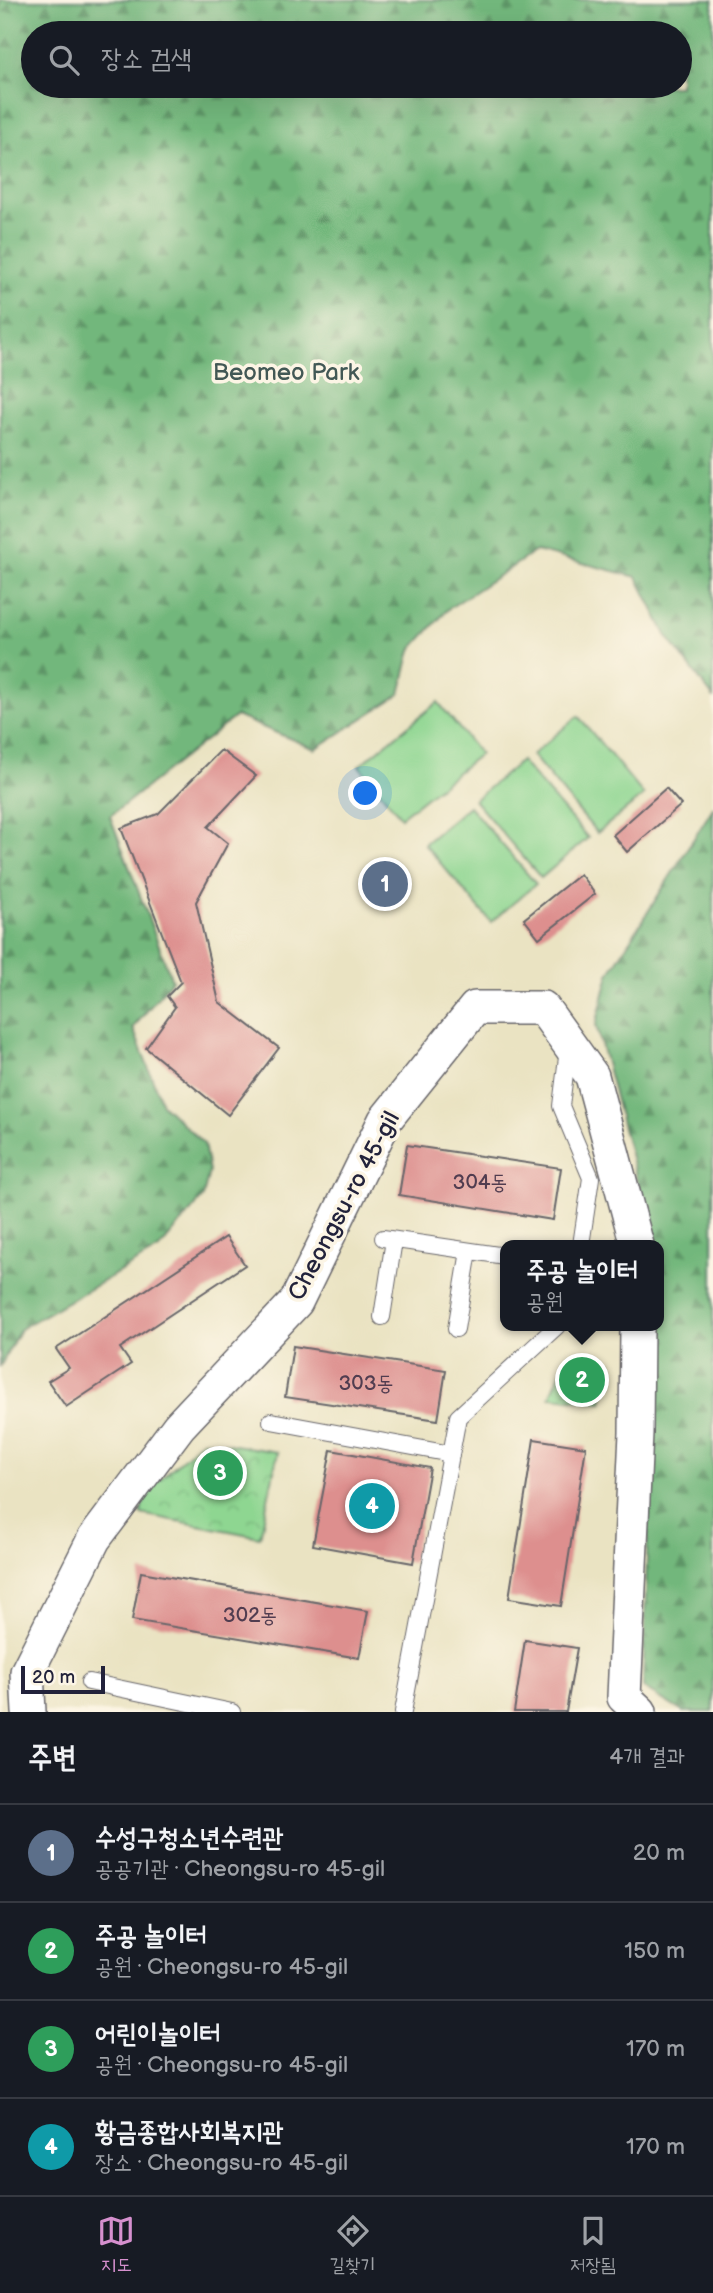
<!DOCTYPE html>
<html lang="ko">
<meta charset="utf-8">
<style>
:root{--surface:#171b24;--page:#20242c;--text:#f1f3f6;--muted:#9ea1a6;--line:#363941;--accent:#d690ce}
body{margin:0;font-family:"Balsamiq Sans","Poor Story",sans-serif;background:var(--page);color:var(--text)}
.scale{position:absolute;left:21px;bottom:18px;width:84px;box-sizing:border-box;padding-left:7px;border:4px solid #22223b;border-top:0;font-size:19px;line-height:24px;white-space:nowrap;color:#22223b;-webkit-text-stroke:5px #fcf5e5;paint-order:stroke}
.you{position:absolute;left:366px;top:794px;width:24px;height:24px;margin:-18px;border:5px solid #fff;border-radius:50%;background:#1a73e8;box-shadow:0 0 0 10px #1a73e833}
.badge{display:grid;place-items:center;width:46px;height:46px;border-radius:50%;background:var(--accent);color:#fff;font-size:23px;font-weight:700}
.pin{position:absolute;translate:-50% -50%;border:4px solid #fff;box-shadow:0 2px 7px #0006}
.popup{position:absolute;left:500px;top:1240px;width:164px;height:91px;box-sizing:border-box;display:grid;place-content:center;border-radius:14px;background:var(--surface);filter:drop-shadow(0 2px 5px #0005);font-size:23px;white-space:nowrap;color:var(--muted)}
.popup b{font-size:26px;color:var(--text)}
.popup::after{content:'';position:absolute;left:50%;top:100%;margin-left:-14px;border:14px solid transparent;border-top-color:var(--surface)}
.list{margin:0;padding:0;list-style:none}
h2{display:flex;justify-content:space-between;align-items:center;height:91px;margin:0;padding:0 28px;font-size:30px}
h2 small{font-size:23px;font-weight:400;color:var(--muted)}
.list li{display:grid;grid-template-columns:46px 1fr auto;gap:21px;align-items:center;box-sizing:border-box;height:98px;padding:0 28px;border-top:2px solid var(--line)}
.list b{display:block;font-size:26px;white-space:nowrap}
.list p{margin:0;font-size:23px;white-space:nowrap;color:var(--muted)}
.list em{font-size:23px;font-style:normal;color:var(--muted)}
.icon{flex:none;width:38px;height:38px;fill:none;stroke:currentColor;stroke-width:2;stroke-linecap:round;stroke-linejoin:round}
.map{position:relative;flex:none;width:713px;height:1712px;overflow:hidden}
.search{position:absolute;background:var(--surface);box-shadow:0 7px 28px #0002;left:21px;right:21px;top:21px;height:77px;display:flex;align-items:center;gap:18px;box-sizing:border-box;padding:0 24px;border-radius:38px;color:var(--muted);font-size:26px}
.sheet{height:483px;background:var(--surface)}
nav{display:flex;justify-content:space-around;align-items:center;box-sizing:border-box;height:98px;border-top:2px solid var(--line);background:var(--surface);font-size:19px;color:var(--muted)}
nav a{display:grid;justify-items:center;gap:4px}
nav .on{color:var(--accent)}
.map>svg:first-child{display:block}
.forest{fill:url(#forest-firs);stroke:#4a6c5b;stroke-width:2;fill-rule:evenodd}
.park{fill:url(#park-crowns);stroke:#587c66;stroke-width:2}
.garden{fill:#8ed691;stroke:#587c66;stroke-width:2}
.building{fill:#dd8f8e}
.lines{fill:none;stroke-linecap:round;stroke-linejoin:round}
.service-casing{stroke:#68666a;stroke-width:18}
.minor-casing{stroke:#68666a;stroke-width:36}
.service{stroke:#fff;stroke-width:16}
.minor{stroke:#fff;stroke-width:33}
.labels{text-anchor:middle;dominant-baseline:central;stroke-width:7;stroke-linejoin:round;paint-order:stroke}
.number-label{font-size:21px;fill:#513d50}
.park-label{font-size:24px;fill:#425855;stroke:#fcf5e5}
.street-label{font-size:24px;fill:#22223b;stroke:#fcf5e5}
</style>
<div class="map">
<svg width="713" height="1712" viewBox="0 0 713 1712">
<defs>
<pattern id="forest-firs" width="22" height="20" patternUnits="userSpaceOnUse" patternTransform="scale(1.75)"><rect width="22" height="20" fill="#72b77b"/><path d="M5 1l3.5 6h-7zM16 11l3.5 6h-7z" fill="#5d9466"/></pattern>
<pattern id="park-crowns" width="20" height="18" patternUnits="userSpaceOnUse" patternTransform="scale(1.75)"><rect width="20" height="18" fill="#8ed691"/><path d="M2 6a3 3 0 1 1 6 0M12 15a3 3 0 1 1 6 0" fill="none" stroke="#7ab77e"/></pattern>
</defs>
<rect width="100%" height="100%" fill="#fcf5e5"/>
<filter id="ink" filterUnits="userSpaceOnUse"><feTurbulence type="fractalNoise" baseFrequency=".0143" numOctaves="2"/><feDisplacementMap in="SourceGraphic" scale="14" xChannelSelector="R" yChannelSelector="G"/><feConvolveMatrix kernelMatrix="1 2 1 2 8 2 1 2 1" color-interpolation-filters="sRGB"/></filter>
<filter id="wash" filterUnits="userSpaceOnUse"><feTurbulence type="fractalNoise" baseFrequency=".00686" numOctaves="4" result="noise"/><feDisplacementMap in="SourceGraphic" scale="28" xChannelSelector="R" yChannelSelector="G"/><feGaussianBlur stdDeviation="1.57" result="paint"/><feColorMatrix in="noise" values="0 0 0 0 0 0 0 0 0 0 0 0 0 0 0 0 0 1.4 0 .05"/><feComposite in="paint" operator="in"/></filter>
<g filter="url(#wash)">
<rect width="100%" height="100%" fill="#eae3c2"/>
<g class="forest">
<path d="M0 0H713V697L666 635 637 577 536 551 448 609 411 650 400 694 315 749 236 716 110 816 172 980 133 1028 162 1104 204 1144 209 1171 203 1197 159 1249 20 1329 0 1367ZM33 33H680V86H33Z"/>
<path d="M713 808V1712H683L643 1688 654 1326H659V1245H654L596 1025 609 974Z"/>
</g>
<g class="park">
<path d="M568 1355 611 1362 602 1402 550 1397Z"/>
<path d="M203 1440 278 1452 260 1537 141 1514 144 1494Z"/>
</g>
<g class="garden">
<path d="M438 702 480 754 401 817 359 766Z"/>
<path d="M578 716 644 795 597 833 532 755Z"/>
<path d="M521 761 588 838 541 878 474 800Z"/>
<path d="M469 806 536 884 491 922 424 844Z"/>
</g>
<g id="blocks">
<g class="building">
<path d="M221 750 256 776 208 827 228 843 196 902 219 1002 279 1048 228 1115 146 1048 175 1007 167 996 181 982 121 828 158 814Z"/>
<path d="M666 788 681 805 627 852 613 835Z"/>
<path d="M580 874 595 894 539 938 524 919Z"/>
<path d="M407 1145 561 1168 553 1220 399 1195Z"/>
<path d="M226 1237 245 1265 120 1348 131 1364 66 1407 48 1381 69 1368 56 1349Z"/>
<path d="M293 1346 446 1370 438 1420 285 1397Z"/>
<path d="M534 1439 586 1447 561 1606 509 1598Z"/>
<path d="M331 1450 430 1468 413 1563 313 1545Z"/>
<path d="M141 1572 368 1611 359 1658 132 1620Z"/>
<path d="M525 1640 577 1648 566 1712H514Z"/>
</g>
</g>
</g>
<g filter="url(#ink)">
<use href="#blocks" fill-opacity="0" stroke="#68666a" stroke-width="2"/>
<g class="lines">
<g class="service-casing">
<g id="service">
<path d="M568 1049 561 1106 591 1178 581 1245"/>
<path d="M383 1238 505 1256"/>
<path d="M382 1317 394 1240"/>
<path d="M456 1329 469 1251"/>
<path d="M271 1421 451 1454"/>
<path d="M89 1682 232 1712"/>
<path d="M403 1712 458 1417 557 1326"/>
</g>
</g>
<g class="minor-casing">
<g id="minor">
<path d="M637 1326 636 1433 624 1697 640 1712"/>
<path d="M29 1712 27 1672 94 1539 179 1426 296 1302 385 1120 475 1008H543L592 1076 637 1245"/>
</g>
</g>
<use href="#service" class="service"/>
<use href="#minor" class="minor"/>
</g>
</g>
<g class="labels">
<g class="number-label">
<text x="480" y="1182">304동</text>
<text x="366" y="1383">303동</text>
<text x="250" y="1615">302동</text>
</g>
<g class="park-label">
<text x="286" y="372">Beomeo Park</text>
</g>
<g class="street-label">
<text transform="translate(344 1206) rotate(-62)">Cheongsu-ro 45-gil</text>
</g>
</g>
</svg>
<div class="scale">20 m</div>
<div class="you"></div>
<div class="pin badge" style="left:385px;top:884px;background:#5c6f8a">1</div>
<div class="pin badge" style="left:582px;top:1380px;background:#2e9e5b">2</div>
<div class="popup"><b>주공 놀이터</b>공원</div>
<div class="pin badge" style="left:220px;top:1473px;background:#2e9e5b">3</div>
<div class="pin badge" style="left:372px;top:1506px;background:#0f9aa8">4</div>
<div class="search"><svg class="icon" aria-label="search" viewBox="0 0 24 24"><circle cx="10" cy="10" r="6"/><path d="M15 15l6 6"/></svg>장소 검색</div>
</div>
<section class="sheet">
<h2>주변<small>4개 결과</small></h2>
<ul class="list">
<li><span class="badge" style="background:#5c6f8a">1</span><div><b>수성구청소년수련관</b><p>공공기관 · Cheongsu-ro 45-gil</p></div><em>20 m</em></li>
<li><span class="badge" style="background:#2e9e5b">2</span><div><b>주공 놀이터</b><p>공원 · Cheongsu-ro 45-gil</p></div><em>150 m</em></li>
<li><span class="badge" style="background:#2e9e5b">3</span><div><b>어린이놀이터</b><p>공원 · Cheongsu-ro 45-gil</p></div><em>170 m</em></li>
<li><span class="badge" style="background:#0f9aa8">4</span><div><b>황금종합사회복지관</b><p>장소 · Cheongsu-ro 45-gil</p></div><em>170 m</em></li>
</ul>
</section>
<nav>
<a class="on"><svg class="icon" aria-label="map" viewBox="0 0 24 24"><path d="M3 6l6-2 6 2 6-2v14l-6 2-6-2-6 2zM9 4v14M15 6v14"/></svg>지도</a>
<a><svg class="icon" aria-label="directions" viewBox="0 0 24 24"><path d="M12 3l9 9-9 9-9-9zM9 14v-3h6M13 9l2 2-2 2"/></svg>길찾기</a>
<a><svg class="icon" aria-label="saved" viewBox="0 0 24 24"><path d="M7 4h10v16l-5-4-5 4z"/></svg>저장됨</a>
</nav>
